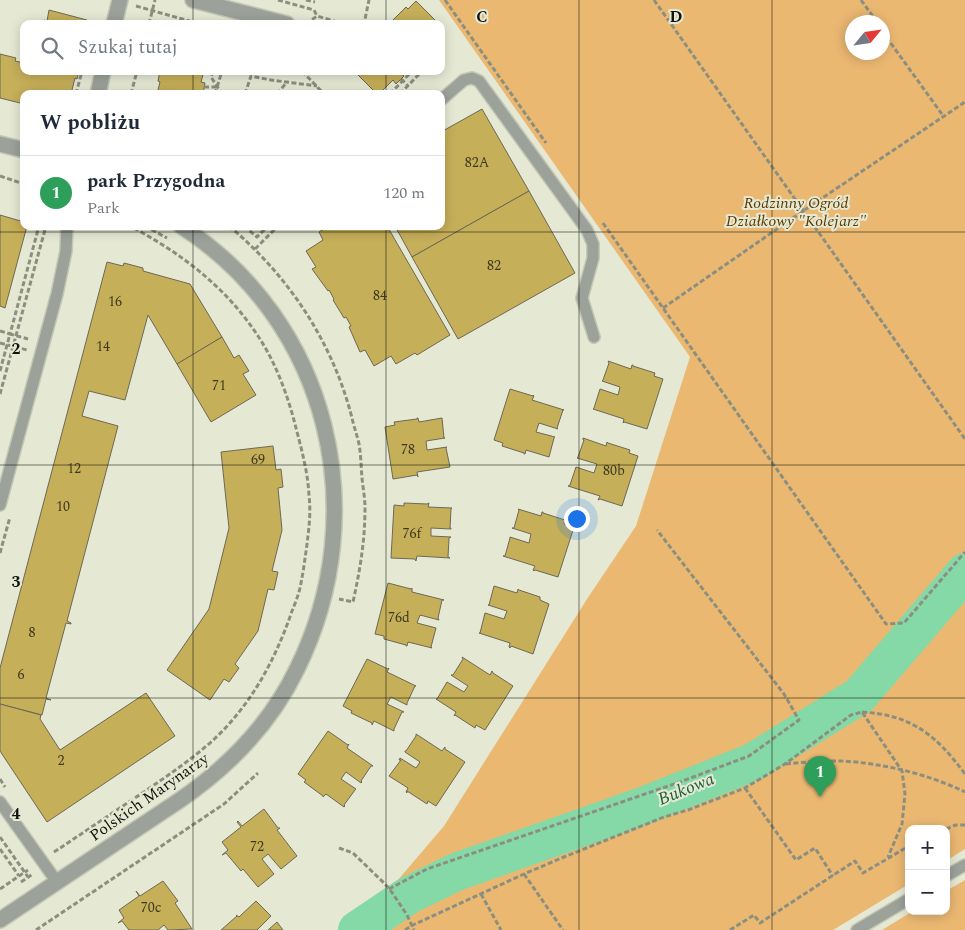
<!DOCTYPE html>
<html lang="pl">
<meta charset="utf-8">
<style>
:root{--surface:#fff;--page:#f2f2f3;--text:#1f2937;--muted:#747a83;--line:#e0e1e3;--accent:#2563eb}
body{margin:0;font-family:Spectral,serif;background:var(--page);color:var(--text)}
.controls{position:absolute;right:15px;bottom:15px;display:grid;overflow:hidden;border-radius:10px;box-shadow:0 2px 12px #0003}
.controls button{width:45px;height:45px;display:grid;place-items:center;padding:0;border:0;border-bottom:1px solid var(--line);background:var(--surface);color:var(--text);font:25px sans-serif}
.compass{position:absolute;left:845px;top:15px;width:45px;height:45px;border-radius:50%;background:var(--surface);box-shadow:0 2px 12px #0003;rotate:61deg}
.you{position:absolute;left:576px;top:518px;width:18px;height:18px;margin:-12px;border:4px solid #fff;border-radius:50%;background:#1a73e8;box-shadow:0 0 0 8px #1a73e833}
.badge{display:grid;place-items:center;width:32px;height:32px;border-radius:50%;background:var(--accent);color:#fff;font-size:16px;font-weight:700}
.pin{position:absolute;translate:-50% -41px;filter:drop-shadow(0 1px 2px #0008)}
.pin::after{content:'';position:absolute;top:26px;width:18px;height:15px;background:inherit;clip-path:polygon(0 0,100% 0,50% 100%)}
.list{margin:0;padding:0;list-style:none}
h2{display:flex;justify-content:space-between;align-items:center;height:65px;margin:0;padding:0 20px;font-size:21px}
h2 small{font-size:16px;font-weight:400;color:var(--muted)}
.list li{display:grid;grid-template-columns:32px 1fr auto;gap:15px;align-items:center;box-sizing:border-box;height:75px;padding:0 20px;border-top:1px solid var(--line)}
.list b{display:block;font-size:19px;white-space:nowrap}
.list p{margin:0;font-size:16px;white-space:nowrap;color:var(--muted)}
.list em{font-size:16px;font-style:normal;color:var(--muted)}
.icon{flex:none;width:28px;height:28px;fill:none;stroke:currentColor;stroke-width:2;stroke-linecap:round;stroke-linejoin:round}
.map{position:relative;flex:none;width:965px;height:930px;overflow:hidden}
.search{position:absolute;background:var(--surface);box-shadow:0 2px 12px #0003;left:20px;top:20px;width:425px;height:55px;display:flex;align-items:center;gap:12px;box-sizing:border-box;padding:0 18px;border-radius:10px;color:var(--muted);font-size:19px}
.panel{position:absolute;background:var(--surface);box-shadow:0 2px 12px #0003;left:20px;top:90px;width:425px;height:140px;border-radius:10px}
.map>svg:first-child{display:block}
.green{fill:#ebb872;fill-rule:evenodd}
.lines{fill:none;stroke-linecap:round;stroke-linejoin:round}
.river{stroke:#84d9a7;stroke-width:38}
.building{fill:#c6af59;stroke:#6d6856}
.service-casing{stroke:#c3c7b4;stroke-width:14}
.minor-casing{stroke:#c3c7b4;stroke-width:18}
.path{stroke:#8c8f7f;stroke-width:3;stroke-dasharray:5 2.5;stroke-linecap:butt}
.service{stroke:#9ca19a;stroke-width:11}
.minor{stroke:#9ca19a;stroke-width:15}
.grid{fill:none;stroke:#11120b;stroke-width:1;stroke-opacity:0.55}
.labels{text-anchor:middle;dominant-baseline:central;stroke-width:4;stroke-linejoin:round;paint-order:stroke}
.number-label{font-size:14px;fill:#3e391e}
.park-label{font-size:16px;font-style:italic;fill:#5e3b00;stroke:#e5e9d4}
.street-label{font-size:16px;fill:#11120b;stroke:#e5e9d4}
.water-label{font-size:18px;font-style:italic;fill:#1e5d3c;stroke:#e5e9d4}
.grid-label{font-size:16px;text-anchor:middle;font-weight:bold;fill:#11120b;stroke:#e5e9d4;stroke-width:4;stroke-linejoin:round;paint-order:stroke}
</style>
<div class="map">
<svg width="965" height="930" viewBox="0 0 965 930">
<rect width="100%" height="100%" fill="#e5e9d4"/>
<g class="green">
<path d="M439 0H965V849L946 861V829H909V884L833 930H368L416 899 397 881 444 826 587 599 636 526 690 357ZM882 22V52H852V22Z"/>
<path d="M965 880V930H882L913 911H946V891Z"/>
</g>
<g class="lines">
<path class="river" d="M357 930 409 895 456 872 643 806 753 762 859 696 965 572"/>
</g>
<g class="building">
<path d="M416 1 439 24H394L395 22 393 20 406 7 408 9Z"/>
<path d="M49 10 87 20 86 24H43L44 20 47 21Z"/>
<path d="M0 54 16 58 15 61 24 63V71H79L77 79 75 78 71 94H24V104L0 98Z"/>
<path d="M160 71H204L201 82 205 83 203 94 198 92V94H157L160 82 158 81Z"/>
<path d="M354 71H402L400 73 404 76 396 84 393 80 379 94H377Z"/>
<path d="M482 109 529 191 412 257 395 226H441V132Z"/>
<path d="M529 191 575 273 458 339 412 257Z"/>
<path d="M0 215 24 222V226H27L5 308 0 306Z"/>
<path d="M329 226H387L450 335 417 355 415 353 396 364 391 356 374 366 365 350 360 352 349 327 351 326 346 317 344 318 333 300 334 299 329 290 328 291 312 269 316 267 306 251 323 240 319 232Z"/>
<path d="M107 262 123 266 124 263 143 268V271L190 284 222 337 177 364 148 315 125 400 89 391 82 416 118 426 67 621 71 623V624L66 623 46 698 51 700 46 699 42 715 0 704V668Z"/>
<path d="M222 337 234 358 239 355 249 371 243 374 256 395 211 422 177 364Z"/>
<path d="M608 361 631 369 632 365H633V366L655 373 654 376 663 379 647 429 624 422 623 423 624 419 593 409 594 408 600 389 618 395 620 387 602 381 603 380 609 363Z"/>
<path d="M510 389 533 396V395L534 396 532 400 564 410H563L557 428 558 429 539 423 536 432 555 437 554 438 549 457 526 450 525 454H524V453L502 446 503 443 494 440Z"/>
<path d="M417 418H418L419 422 442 418 444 438H445L426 441 427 450 447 447 446 448 450 467 417 472 418 477 417 475 393 479 385 427 395 425 394 422 417 419Z"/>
<path d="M583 438 606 446 607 442 608 443 630 450 629 453 638 456 622 506 600 499 598 500 600 496 568 486 570 485 576 467 594 473 597 464 577 458 578 457 584 440H583Z"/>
<path d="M273 446 276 470 281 469 283 487 278 488 282 530 272 571 278 572 274 590 268 589 258 631 235 664 239 668 229 682 224 679 210 700 167 670 209 609 229 528 221 452Z"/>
<path d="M404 503 427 504 429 503 428 507 452 508 451 509 450 528H451V529L431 528V536L451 537 449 538 448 557 450 558 417 556 416 561 415 560V559L391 558 394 505 404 506Z"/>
<path d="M518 509 541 516 542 512H543V513L565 520 564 524 574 527 558 577 535 570 534 571 533 570 535 566 503 556H505L510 538V537L529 543 531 534 512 528H514L519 510Z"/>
<path d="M388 583 411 589 412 588V592L444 600H442L438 618 439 620 420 615 417 623 436 628 431 647 432 648 408 642 407 646H406V645L384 639V636L375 634Z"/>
<path d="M494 586 517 593 518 589 519 590 540 597V600L549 604 533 654 511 646 510 648 509 647 510 643 479 633H480L485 613 504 619 507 611 488 605H489Z"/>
<path d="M462 657 490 675 492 671 493 673 513 686 485 730 476 725 475 728 455 715 454 716 456 712 436 699H437L447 682 464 692 468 686 451 675H453L463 659Z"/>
<path d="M367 659 388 669 389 668 387 672 416 686H415L407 703V705L391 697 387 704 404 712H402L394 729V731L374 721 372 725V723L351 713 352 711 343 706Z"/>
<path d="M146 693 175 736 47 822 0 751V704L41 715 40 719 60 750Z"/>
<path d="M328 731 348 745 349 744 347 748 373 766H371L361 781 362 782 361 783 346 772 341 779 356 789 355 790 344 805 345 806 344 807 326 794 323 797V796L304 782 306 780 298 774Z"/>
<path d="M416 734 442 751 445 747V749L465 762 436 806 428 801 427 804 407 791V793L406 792 408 788 389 776 401 760H399L400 758 416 768 420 762 405 752V751H406L416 736Z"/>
<path d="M264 809 278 828H280L277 830 297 856 281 869 268 854 262 859 274 874 258 887 243 869 241 871 226 853 222 855 228 850 222 842 241 827 237 822 238 821 242 826Z"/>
<path d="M163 881 178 901 175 903 192 929 168 930 164 925 158 930H129L122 921 118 923 124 918 119 910 139 896 136 891 140 896Z"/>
<path d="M256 901 271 916 257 930H221L237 916 236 915 239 917Z"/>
<path d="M277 922 283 930H268Z"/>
</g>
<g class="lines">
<g class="service-casing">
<g id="service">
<path d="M441 100 464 80 472 78 479 81 587 230 593 244V258L582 298 594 337"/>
<path d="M0 505 57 294 66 251 67 226"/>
<path d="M0 802 57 882"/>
<path d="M946 876 965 865"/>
<path d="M857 930 909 899"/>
</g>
</g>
<g class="minor-casing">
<g id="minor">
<path d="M193 0 287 24"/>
<path d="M114 24 120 0"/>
<path d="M98 94 103 71"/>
<path d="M0 144 24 150"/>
<path d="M0 920 180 800C228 767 271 723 297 669 374 513 330 322 181 226"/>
</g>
</g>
<g class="path">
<path d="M278 0 314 10 317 16"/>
<path d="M306 0 315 2"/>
<path d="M445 0 546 143"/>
<path d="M654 0 965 439"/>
<path d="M861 0 877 22"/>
<path d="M136 6 200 24"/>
<path d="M149 24 155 0"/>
<path d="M306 24 317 16 344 24"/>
<path d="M360 24 365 19 369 0"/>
<path d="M882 31 944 117"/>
<path d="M213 71 211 77 222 94"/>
<path d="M302 71 324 94"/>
<path d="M401 79 408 86"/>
<path d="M204 87H217"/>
<path d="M76 94 82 71"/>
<path d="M131 94 137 71"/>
<path d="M215 94 222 71"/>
<path d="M245 94 251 76 271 80 317 86"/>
<path d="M277 94 287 82"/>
<path d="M390 94 412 71"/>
<path d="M400 94 422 71"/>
<path d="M0 176 24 184"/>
<path d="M603 223 886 624 904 623 965 552"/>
<path d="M145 226 167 238"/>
<path d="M229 226C289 276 333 343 352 418 354 427 357 435 359 444 361 455 361 467 362 478 363 488 365 498 365 508 365 541 360 570 353 602L339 599"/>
<path d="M244 226 257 237 268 226"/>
<path d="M255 249 278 226"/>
<path d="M663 308 803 211 965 102"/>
<path d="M0 331 10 334 39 226"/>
<path d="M0 343 27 350"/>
<path d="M0 371 10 334 28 339"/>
<path d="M0 394 46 226"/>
<path d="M0 553 10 517"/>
<path d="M862 712C912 715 936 735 965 774"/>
<path d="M786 764C804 762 823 761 841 761 882 763 928 774 965 792"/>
<path d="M0 779 5 787"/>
<path d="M745 788 796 860 815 848 833 876"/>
<path d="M946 829 956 825H965"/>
<path d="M0 837 28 877"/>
<path d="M339 848 353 853 385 884 391 891 407 915 414 930"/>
<path d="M0 849 19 876"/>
<path d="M54 852C83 833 112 813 141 794 174 771 210 748 235 717 261 686 279 649 292 611 295 604 298 596 300 588 303 574 305 559 307 544 309 528 311 512 309 496 308 473 302 451 296 428 288 396 276 363 258 336 226 287 181 253 130 226"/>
<path d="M524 874 563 930"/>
<path d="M21 882 33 874"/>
<path d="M0 889 28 870"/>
<path d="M389 889 427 869 680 782 749 756 799 720 784 694 657 530"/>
<path d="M481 894 501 930"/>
<path d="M36 930 224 804 258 773"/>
<path d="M405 930 413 925 524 874 564 857 664 817 688 810 745 788 785 764 851 715 862 712 902 771 905 794 902 824 888 857"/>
<path d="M730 930 754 915 760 923 855 861 863 873 909 846"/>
</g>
<use href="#service" class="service"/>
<use href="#minor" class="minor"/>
</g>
<path class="grid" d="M193 0V24M386 0V24M579 0V930M772 0V930M193 71V94M386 71V94M193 226V930M386 226V930M0 232H965M0 465H965M0 698H965"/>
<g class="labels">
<g class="number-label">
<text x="477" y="162">82A</text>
<text x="494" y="265">82</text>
<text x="380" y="295">84</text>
<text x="115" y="301">16</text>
<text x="103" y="346">14</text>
<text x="219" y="385">71</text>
<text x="408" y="449">78</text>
<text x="258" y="459">69</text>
<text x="74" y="468">12</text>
<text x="614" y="470">80b</text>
<text x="63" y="506">10</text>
<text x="412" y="533">76f</text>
<text x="399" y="617">76d</text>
<text x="32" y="632">8</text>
<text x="21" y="674">6</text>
<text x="61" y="760">2</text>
<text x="257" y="846">72</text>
<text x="151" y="907">70c</text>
</g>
<g class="park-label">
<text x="796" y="203">Rodzinny Ogród<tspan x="796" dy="18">Działkowy "Kolejarz"</tspan></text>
</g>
<g class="street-label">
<text transform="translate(149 797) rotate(-35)">Polskich Marynarzy</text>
</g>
<g class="water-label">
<text transform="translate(686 789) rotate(-22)">Bukowa</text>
</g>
</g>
<g class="grid-label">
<text x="482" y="22">C</text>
<text x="676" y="22">D</text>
<text x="16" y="354">2</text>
<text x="16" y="587">3</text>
<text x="16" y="819">4</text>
</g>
</svg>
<div class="controls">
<button>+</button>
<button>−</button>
</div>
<svg class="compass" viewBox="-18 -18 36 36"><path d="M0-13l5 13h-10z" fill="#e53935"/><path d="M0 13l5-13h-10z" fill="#747a83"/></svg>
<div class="you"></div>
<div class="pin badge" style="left:820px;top:797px;background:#2e9e5b">1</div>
<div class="search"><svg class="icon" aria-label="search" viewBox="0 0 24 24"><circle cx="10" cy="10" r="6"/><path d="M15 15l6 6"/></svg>Szukaj tutaj</div>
<section class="panel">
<h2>W pobliżu<small></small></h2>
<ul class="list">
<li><span class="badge" style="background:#2e9e5b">1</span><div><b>park Przygodna</b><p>Park</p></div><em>120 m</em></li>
</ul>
</section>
</div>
